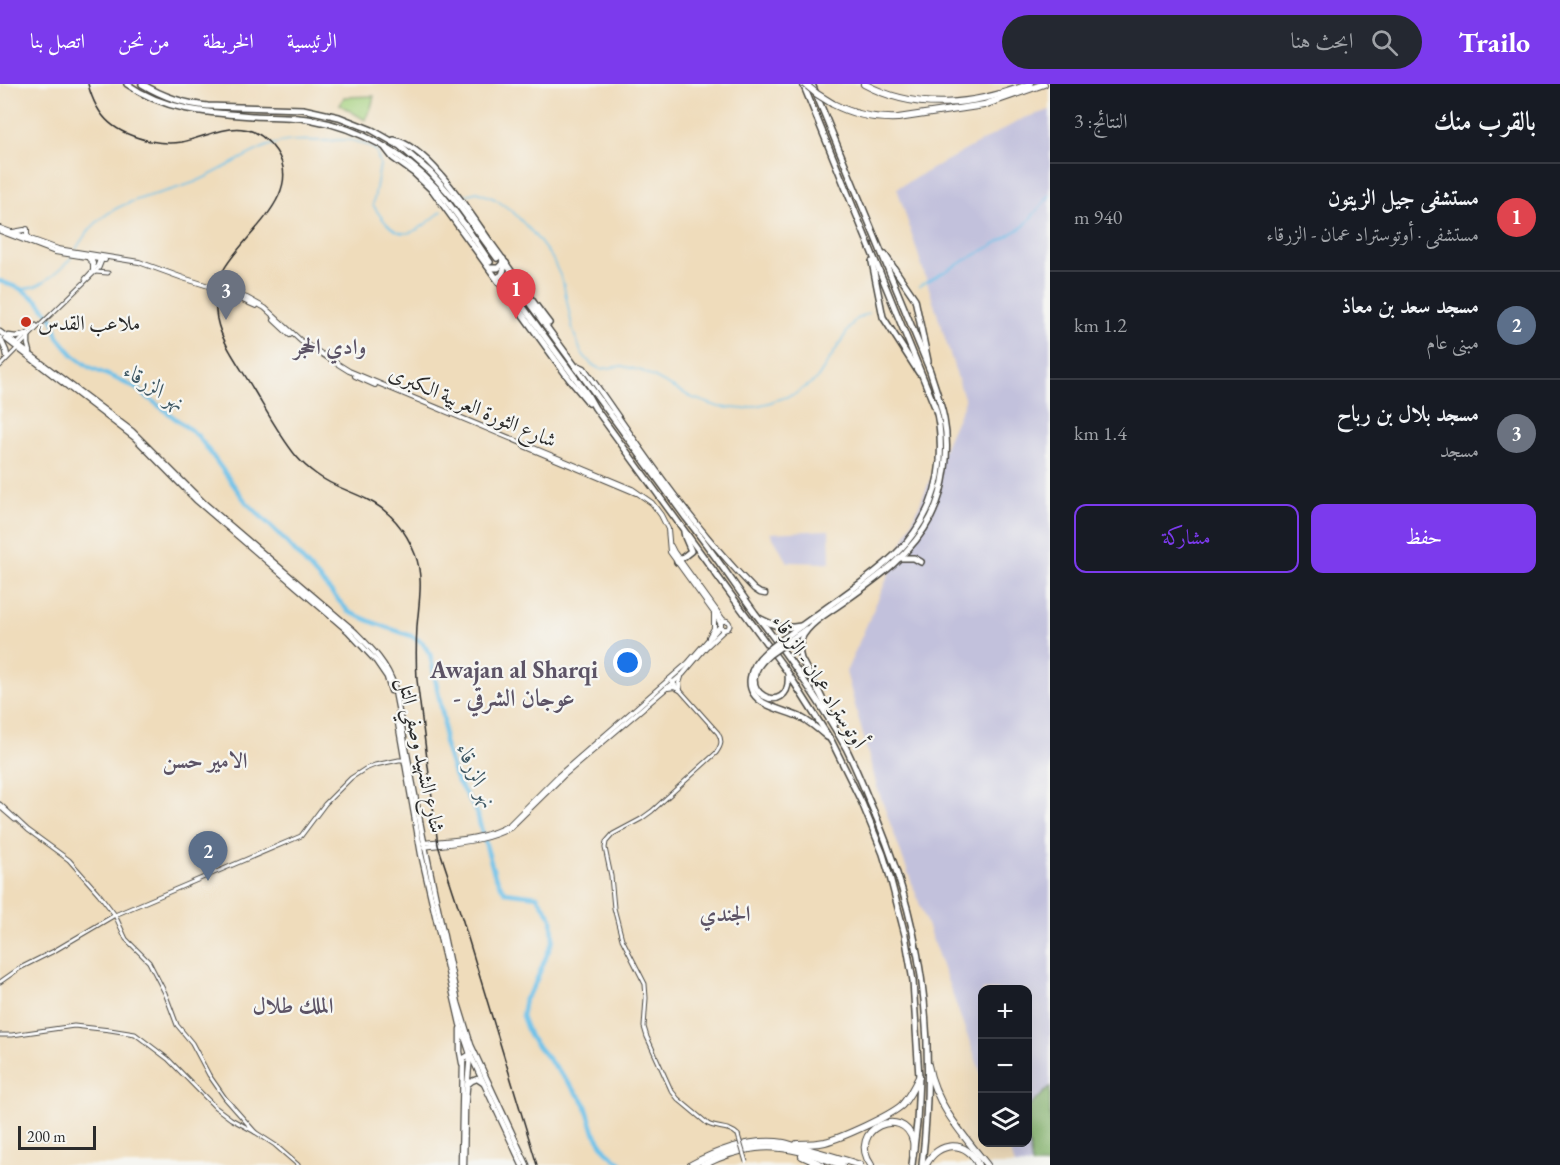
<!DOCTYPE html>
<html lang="ar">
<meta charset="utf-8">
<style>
:root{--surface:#171b24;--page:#242831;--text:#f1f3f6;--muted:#9ea1a6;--line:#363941;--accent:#7c3aed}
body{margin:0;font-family:"EB Garamond",Amiri,serif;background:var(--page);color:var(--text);direction:rtl}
.controls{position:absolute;right:18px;bottom:18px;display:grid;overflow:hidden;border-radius:12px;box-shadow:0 6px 24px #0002}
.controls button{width:54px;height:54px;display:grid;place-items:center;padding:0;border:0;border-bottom:2px solid var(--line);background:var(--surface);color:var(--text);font:30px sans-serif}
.scale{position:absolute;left:18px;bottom:15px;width:78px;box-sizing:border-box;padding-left:6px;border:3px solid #2b2b2b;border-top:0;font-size:16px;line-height:21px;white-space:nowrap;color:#2b2b2b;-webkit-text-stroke:4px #f6f6f2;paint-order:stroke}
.you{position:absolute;left:628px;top:579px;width:21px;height:21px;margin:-15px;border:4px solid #fff;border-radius:50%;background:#1a73e8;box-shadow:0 0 0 9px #1a73e833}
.badge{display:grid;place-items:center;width:39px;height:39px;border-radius:50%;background:var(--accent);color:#fff;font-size:20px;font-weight:700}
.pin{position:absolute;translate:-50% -50px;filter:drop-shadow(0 2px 3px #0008)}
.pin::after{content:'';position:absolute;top:32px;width:21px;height:18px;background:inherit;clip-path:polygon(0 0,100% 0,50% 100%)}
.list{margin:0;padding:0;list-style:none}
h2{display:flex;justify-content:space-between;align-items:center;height:78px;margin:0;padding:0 24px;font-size:26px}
h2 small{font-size:20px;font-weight:400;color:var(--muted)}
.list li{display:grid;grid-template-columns:39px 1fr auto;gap:18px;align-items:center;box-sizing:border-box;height:108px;padding:0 24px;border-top:2px solid var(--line)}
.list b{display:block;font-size:22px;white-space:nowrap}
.list p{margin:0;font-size:20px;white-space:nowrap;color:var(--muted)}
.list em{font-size:20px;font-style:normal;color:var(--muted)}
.actions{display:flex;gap:12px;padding:18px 24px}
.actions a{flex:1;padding:14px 0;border:2px solid var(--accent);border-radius:12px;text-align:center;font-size:21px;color:var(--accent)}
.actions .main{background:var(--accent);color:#fff}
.icon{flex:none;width:33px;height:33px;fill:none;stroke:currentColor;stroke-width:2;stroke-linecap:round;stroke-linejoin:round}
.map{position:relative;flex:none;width:1050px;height:1081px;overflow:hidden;direction:ltr}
header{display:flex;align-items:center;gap:36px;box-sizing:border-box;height:84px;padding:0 30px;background:var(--accent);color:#fff}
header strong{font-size:28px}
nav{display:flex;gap:33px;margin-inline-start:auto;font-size:21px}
.search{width:420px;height:54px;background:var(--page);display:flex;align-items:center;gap:15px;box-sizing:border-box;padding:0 21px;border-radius:33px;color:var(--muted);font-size:22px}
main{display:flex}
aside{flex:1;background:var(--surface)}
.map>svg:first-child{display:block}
.industrial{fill:#c2c1dc}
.green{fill:#a4d07d;stroke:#687e54;stroke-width:1.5}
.forest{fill:#83b26c;stroke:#576e4c;stroke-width:1.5}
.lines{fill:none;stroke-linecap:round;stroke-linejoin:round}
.stream{stroke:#6dc1e9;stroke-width:1.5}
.river{stroke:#6dc1e9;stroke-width:4.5}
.trunk-tunnel{stroke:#c8b99e;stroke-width:5;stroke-dasharray:5 2.5;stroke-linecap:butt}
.tertiary-casing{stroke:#484641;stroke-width:5}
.secondary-casing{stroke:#484641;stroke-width:6}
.primary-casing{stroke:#484641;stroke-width:7}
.trunk-casing{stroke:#484641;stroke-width:8}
.motorway-casing{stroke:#484641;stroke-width:8}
.tertiary{stroke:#fff;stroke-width:3}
.secondary{stroke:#fff;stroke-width:4}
.primary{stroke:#fff;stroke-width:4.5}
.trunk{stroke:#fff;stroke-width:5}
.motorway{stroke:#fff;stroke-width:6}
.rail{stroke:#2b2b2b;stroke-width:1.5}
.tertiary-bridge-casing{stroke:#484641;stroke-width:5;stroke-linecap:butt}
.trunk-bridge-casing{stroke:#484641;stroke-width:8;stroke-linecap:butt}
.motorway-bridge-casing{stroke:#484641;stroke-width:8;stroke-linecap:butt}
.tertiary-bridge{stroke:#fff;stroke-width:3}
.trunk-bridge{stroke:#fff;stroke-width:5}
.motorway-bridge{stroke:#fff;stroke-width:6}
.poi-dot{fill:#c8321e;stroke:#f6f6f2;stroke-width:2}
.labels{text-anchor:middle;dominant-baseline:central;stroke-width:4.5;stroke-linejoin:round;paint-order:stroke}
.poi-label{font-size:21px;fill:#2b2b2b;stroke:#f6f6f2;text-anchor:start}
.street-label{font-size:21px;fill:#2b2b2b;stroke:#f6f6f2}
.neighbourhood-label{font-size:22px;font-weight:bold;fill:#5d5466;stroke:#f6f6f2}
.water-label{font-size:22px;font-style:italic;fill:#3f5864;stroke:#f6f6f2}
.quarter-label{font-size:24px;font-weight:bold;fill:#5d5466;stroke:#f6f6f2}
</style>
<header>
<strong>Trailo</strong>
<div class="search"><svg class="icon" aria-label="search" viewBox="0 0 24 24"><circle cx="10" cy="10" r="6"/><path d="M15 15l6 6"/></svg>ابحث هنا</div>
<nav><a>الرئيسية</a><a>الخريطة</a><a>من نحن</a><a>اتصل بنا</a></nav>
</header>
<main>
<aside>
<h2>بالقرب منك<small>النتائج: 3</small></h2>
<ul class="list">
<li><span class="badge" style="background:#e0444e">1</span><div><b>مستشفى جيل الزيتون</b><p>مستشفى · أوتوستراد عمان - الزرقاء</p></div><em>940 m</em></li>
<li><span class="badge" style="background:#5c6f8a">2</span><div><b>مسجد سعد بن معاذ</b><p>مبنى عام</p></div><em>1.2 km</em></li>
<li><span class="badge" style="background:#6b7280">3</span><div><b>مسجد بلال بن رباح</b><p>مسجد</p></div><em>1.4 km</em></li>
</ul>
<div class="actions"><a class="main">حفظ</a><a>مشاركة</a></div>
</aside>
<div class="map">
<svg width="1050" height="1081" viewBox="0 0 1050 1081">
<rect width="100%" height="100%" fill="#f6f6f2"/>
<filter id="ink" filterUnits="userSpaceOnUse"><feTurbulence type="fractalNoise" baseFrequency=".0167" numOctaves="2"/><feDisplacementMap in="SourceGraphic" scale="12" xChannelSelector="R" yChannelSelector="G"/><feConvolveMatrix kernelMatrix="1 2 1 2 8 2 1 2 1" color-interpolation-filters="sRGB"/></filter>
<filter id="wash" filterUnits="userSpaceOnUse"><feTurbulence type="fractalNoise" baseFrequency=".008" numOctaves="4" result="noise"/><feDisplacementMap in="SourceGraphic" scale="24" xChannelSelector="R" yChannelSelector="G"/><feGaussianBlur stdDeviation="1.35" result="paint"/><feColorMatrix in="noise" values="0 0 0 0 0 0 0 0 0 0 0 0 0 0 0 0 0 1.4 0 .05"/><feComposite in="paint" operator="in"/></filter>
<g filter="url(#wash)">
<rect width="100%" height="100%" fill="#efdcbb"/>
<g class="industrial">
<path d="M1050 26V1081H1015L1007 1059 1028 1058V906H982V992L877 703 846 588 965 317 897 104 1024 34Z"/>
<path d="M829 446 830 479 788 478 770 449Z"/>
</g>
<path class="green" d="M374 12 371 24 365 36 340 21 344 13Z"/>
<path class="forest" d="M1050 1003V1081H1032L1028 1051V1024Z"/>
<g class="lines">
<g class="stream">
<path d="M461 112 477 108 495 115 512 127 533 149 552 174 563 198 573 247 581 268 591 280 600 285 622 282 642 287 693 314 719 323 744 325 768 319 795 310 817 295 854 237 868 229"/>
<path d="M76 165C106 113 145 117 195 98 219 88 241 73 265 63 284 55 307 56 328 57 334 57 340 55 346 56 356 56 367 61 376 66L380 81 373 121C398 161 410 154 442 127"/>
<path d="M919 202 995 160 1024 142 1050 111"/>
<path d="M21 205C26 204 32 204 36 202 46 198 67 181 72 172"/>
</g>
<path class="river" d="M0 197 21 205 38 217 53 235 58 253 73 271 89 283 117 295 137 305 198 352 246 418 280 451 349 528 372 538 411 552 422 558 430 570 444 637V658L455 693 476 727 495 792 505 808 537 812 552 834 553 856 534 902 525 915 522 932 530 953 585 1019 594 1048 606 1067 623 1081"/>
</g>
</g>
<g filter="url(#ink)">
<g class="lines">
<path class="trunk-tunnel" d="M490 178 510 205"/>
<g class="tertiary-casing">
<g id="tertiary">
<path d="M95 188 108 189"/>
<path d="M85 195 97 182 100 174"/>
<path d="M15 262 36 241"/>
<path d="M0 282 36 245 95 188 99 184 103 174"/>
<path d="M670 595 718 649C723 657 721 662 716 669L652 727 641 735 613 750 606 758 605 764 611 792 614 824 622 855 645 900 646 914 644 943 647 953 671 1006 678 1015 708 1040C718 1045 729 1042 738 1051"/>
<path d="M0 720 28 746 69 776 99 810 115 831 126 855 149 878 165 909 177 941 192 959 209 991 225 1014 255 1048"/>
<path d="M0 723 15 736"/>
<path d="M0 898 20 884 54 867 115 831 301 752 325 720 351 694 365 685 375 681 399 676H404"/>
<path d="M0 951H12L74 942 110 946 135 950 168 975 215 1023 231 1035 255 1048 275 1061 298 1081"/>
</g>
</g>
<g class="secondary-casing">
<g id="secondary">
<path d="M0 144 58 165 139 178 183 194 247 214 265 224 301 257 349 287 632 405 652 419 661 431 668 445 670 468 717 533 721 541"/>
<path d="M27 145V151L31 156"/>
<path d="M0 147 55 168 105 176"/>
<path d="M13 148 24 146"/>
<path d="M89 175 93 179V186"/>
<path d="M213 206 231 212"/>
<path d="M238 214 256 222"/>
<path d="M274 236 290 251"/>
<path d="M355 292 375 301"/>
<path d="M524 362 636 409"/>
<path d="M671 462 674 468 724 537"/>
<circle cx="725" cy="541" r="4.5"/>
<path d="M709 553 714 544V529"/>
<path d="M668 604 674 603 680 606 679 599 681 593"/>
<path d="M423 759C451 756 484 756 509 741L557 693 688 579 721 541"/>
<path d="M424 763C451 759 486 758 510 744L563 692 683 590 706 563 725 545"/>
</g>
</g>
<g class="primary-casing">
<g id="primary">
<path d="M0 248 132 347 204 419 354 547C370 563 387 579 394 602L423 753 458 919 471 961 527 1081"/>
<path d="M9 252 16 253 27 251"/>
<path d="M28 252V260L30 268"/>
<path d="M0 254 6 267 7 272"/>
<path d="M6 255 135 354 196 416 348 547 376 577 387 593 391 607"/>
<path d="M579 282 584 284C638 360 689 439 754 505L760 509 765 510"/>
<path d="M397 633 421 770 460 940 470 970 522 1081"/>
<path d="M460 945V968L462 979"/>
<path d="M467 1001 472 997 477 995 483 999"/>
<path d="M461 1081 463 978 464 974 471 970"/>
<path d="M464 1081 465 1025 470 972"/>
</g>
</g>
<g class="trunk-casing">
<g id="trunk">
<path d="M127 0C165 27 209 29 254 32 274 33 294 32 313 36 359 44 405 70 436 104 456 127 473 153 490 178"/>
<path d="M142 0C162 12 184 20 208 22L303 25 339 33 372 46 400 62 431 89 454 115 497 174"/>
<path d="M812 0 930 287C935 303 941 319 944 335 950 366 945 405 931 433 911 472 873 497 839 521 829 528 815 536 807 546 799 555 798 565 801 575L820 610 835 640"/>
<path d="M394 56C429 63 471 131 491 159 511 186 529 213 549 239"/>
<path d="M386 65 393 74 414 89 433 107 570 296 589 319"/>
<path d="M885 171 915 215 928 277"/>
<path d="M872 178 883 233 919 289"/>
<path d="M490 184H498L502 180 503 175"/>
<path d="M497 194 502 191 506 179"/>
<path d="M516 201 686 434C710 464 732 497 755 529 788 572 820 617 846 664 854 680 861 697 868 714 923 836 937 949 922 1081"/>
<path d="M504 204V199L508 194H516"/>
<path d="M510 205 587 310 595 324 788 589 832 658 862 719 883 770 890 793 905 851 913 897 919 993 917 1039 912 1081"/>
<path d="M899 474H914L921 478"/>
<path d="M677 478 691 467 685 453 684 448"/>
<path d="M761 535C777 543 782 545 801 542"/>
<path d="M780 557C800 543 820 528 840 514 892 477 934 446 940 377 941 359 941 341 935 323L803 0"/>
<path d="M783 561 806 545"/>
<path d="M766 568C750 582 741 606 764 619 775 625 788 628 800 633 810 638 818 645 827 653"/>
<path d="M769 571C725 607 793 638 788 590"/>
</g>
</g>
<g class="motorway-casing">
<g id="motorway">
<path d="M864 0C918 29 975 21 1030 0"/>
<path d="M833 20C854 31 874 35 898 34L984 21 1044 0"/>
<path d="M928 981C935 1020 963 1051 987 1081"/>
<path d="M797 1060C807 1060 816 1060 825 1058 841 1054 890 1032 902 1021 909 1013 914 1003 919 993"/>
<path d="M802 1072 822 1081"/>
<path d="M691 1081C719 1066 752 1054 784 1059 790 1060 796 1063 802 1064 822 1069 841 1075 860 1081"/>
<path d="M703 1081C719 1073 738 1066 756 1064 784 1060 816 1071 842 1081"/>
<path d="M871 1081C846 1045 904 1020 913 1057 914 1061 913 1066 913 1071"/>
<path d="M926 1081C937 1057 968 1055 978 1081"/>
</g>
</g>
<use href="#tertiary" class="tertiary"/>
<use href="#secondary" class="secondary"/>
<use href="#primary" class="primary"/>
<use href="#trunk" class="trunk"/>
<use href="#motorway" class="motorway"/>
<path class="rail" d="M88 0C97 35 115 49 150 57 160 59 171 60 182 58 217 50 248 28 276 67 306 111 241 152 223 187 216 202 214 218 217 235 222 260 240 282 252 303 266 326 279 351 296 372 302 379 309 385 316 390 331 402 351 407 368 416 390 427 406 447 415 470 424 492 419 518 417 542 416 560 416 578 417 596L438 761 462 834 537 1081"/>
<g class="tertiary-bridge-casing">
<path id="tertiary-bridge" d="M738 1051 746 1078"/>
</g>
<g class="trunk-bridge-casing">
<g id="trunk-bridge">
<path d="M766 568 780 557"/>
<path d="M769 571 783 561"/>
</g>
</g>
<g class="motorway-bridge-casing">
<path id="motorway-bridge" d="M805 0 817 10 833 20"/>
</g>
<use href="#tertiary-bridge" class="tertiary-bridge"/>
<use href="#trunk-bridge" class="trunk-bridge"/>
<use href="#motorway-bridge" class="motorway-bridge"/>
</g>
</g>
<circle class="poi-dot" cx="26" cy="238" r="6"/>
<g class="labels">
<g class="poi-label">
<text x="38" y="238">ملاعب القدس</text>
</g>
<g class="street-label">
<text transform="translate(473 322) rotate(23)">شارع الثورة العربية الكبرى</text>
<text transform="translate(820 597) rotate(57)">أوتوستراد عمان - الزرقاء</text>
<text transform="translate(422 671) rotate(78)">شارع الشهيد وصفي التل</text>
</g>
<g class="neighbourhood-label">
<text x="330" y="262">وادي الحجر</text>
<text x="205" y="676">الامير حسن</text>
<text x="725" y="829">الجندي</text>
<text x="293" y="921">الملك طلال</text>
</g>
<g class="water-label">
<text transform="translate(155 303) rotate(33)">نهر الزرقاء</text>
<text transform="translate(477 692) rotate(66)">نهر الزرقاء</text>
</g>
<g class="quarter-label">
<text x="514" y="585">Awajan al Sharqi<tspan x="514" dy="28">- عوجان الشرقي</tspan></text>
</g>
</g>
</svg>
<div class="controls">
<button>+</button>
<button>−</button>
<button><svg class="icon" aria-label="layers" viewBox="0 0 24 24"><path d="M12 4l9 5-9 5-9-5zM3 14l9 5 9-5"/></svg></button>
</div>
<div class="scale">200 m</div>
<div class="you"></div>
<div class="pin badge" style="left:516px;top:235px;background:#e0444e">1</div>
<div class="pin badge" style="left:208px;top:797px;background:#5c6f8a">2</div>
<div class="pin badge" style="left:226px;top:236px;background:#6b7280">3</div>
</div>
</main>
